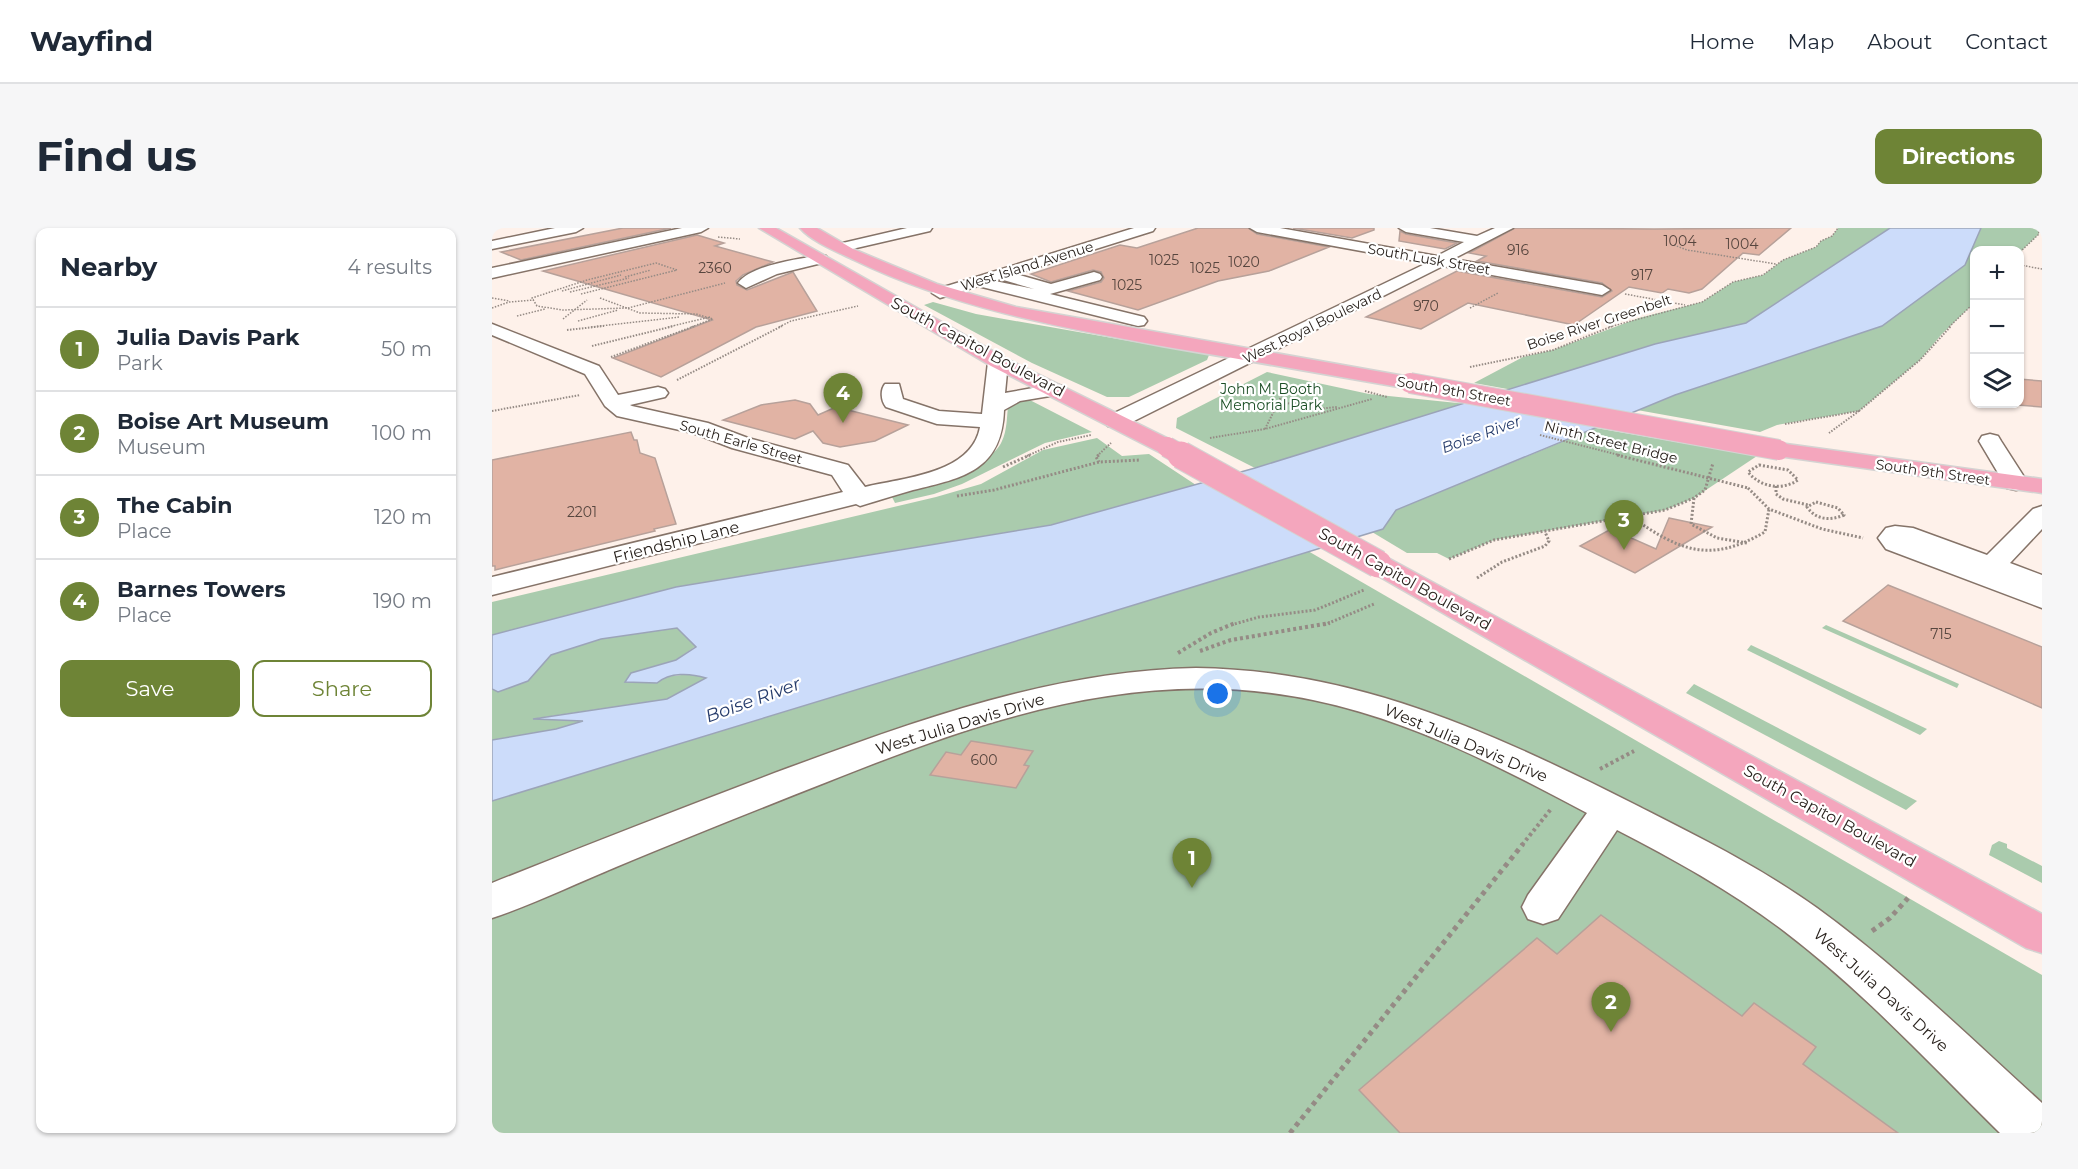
<!DOCTYPE html>
<meta charset="utf-8">
<style>
:root{--surface:#fff;--page:#f6f6f7;--text:#1f2937;--muted:#747a83;--line:#e0e1e3;--accent:#6e8436}
body{margin:0;font-family:Montserrat,sans-serif;background:var(--page);color:var(--text)}
.controls{position:absolute;right:18px;top:18px;display:grid;overflow:hidden;border-radius:12px;box-shadow:0 2px 4px #0004}
.controls button{width:54px;height:54px;display:grid;place-items:center;padding:0;border:0;border-bottom:2px solid var(--line);background:var(--surface);color:var(--text);font:30px sans-serif}
.you{position:absolute;left:726px;top:466px;width:21px;height:21px;margin:-15px;border:4px solid #fff;border-radius:50%;background:#1a73e8;box-shadow:0 0 0 9px #1a73e833}
.badge{display:grid;place-items:center;width:39px;height:39px;border-radius:50%;background:var(--accent);color:#fff;font-size:20px;font-weight:700}
.pin{position:absolute;translate:-50% -50px;filter:drop-shadow(0 2px 3px #0008)}
.pin::after{content:'';position:absolute;top:32px;width:21px;height:18px;background:inherit;clip-path:polygon(0 0,100% 0,50% 100%)}
.list{margin:0;padding:0;list-style:none}
h2{display:flex;justify-content:space-between;align-items:center;height:78px;margin:0;padding:0 24px;font-size:26px}
h2 small{font-size:20px;font-weight:400;color:var(--muted)}
.list li{display:grid;grid-template-columns:39px 1fr auto;gap:18px;align-items:center;box-sizing:border-box;height:84px;padding:0 24px;border-top:2px solid var(--line)}
.list b{display:block;font-size:22px;white-space:nowrap}
.list p{margin:0;font-size:20px;white-space:nowrap;color:var(--muted)}
.list em{font-size:20px;font-style:normal;color:var(--muted)}
.actions{display:flex;gap:12px;padding:18px 24px}
.actions a{flex:1;padding:14px 0;border:2px solid var(--accent);border-radius:12px;text-align:center;font-size:21px;color:var(--accent)}
.actions .main{background:var(--accent);color:#fff}
.icon{flex:none;width:33px;height:33px;fill:none;stroke:currentColor;stroke-width:2;stroke-linecap:round;stroke-linejoin:round}
.map{position:relative;flex:none;width:1550px;height:905px;overflow:hidden;border-radius:12px}
header{display:flex;align-items:center;gap:36px;box-sizing:border-box;height:84px;padding:0 30px;background:var(--surface);border-bottom:2px solid var(--line)}
header strong{font-size:28px}
nav{display:flex;gap:33px;margin-inline-start:auto;font-size:21px}
.intro{display:flex;align-items:center;justify-content:space-between;box-sizing:border-box;height:144px;padding:0 36px}
h1{margin:0;font-size:42px}
.button{padding:15px 27px;border-radius:12px;background:var(--accent);color:#fff;font-size:21px;font-weight:700}
main{display:flex;gap:36px;padding:0 36px}
aside{flex:1;background:var(--surface);border-radius:12px;box-shadow:0 2px 4px #0004}
.map>svg:first-child{display:block}
.green{fill:#aacbad}
.water{fill:#ccdcfa;stroke:#9ba4b8;stroke-width:1.5}
.building{fill:#e1b3a4;stroke:#b7a19a;stroke-width:1.5}
.lines{fill:none;stroke-linecap:round;stroke-linejoin:round}
.minor-casing{stroke:#857368;stroke-width:3}
.major-casing{stroke:#d4d3d2;stroke-width:3}
.path-far4{stroke:#958b85;stroke-width:1.5;stroke-dasharray:1.5 1.5;stroke-linecap:butt}
.path-far3{stroke:#958b85;stroke-width:2;stroke-dasharray:1.5 1.5;stroke-linecap:butt}
.path-far2{stroke:#958b85;stroke-width:3;stroke-dasharray:2 2;stroke-linecap:butt}
.path-far1{stroke:#958b85;stroke-width:4;stroke-dasharray:3 3;stroke-linecap:butt}
.path{stroke:#958b85;stroke-width:5;stroke-dasharray:4.5 4.5;stroke-linecap:butt}
.minor{fill:#fff;fill-rule:evenodd}
.major{fill:#f4a6bd;fill-rule:evenodd}
.major-bridge-far1-casing{stroke:#d4d3d2;stroke-width:22;stroke-linecap:butt}
.major-bridge-casing{stroke:#d4d3d2;stroke-width:29;stroke-linecap:butt}
.path-bridge-far1{stroke:#958b85;stroke-width:2;stroke-dasharray:1.5 1.5;stroke-linecap:butt}
.path-bridge{stroke:#958b85;stroke-width:3;stroke-dasharray:2 2;stroke-linecap:butt}
.major-bridge-far1{stroke:#f4a6bd;stroke-width:20}
.major-bridge{stroke:#f4a6bd;stroke-width:27}
.labels{text-anchor:middle;dominant-baseline:central;stroke-width:4.5;stroke-linejoin:round;paint-order:stroke}
.number-label{font-size:14px;fill:#57463f}
.far-street-label{font-size:14px;fill:#29221d;stroke:#fff}
.far-park-label{font-size:14px;fill:#1c4f26;stroke:#fff}
.far-water-label{font-size:15px;font-style:italic;fill:#253b6b;stroke:#fff}
.street-label{font-size:16px;fill:#29221d;stroke:#fff}
.water-label{font-size:18px;font-style:italic;fill:#253b6b;stroke:#fff}
</style>
<header>
<strong>Wayfind</strong>
<nav><a>Home</a><a>Map</a><a>About</a><a>Contact</a></nav>
</header>
<div class="intro"><h1>Find us</h1><a class="button">Directions</a></div>
<main>
<aside>
<h2>Nearby<small>4 results</small></h2>
<ul class="list">
<li><span class="badge">1</span><div><b>Julia Davis Park</b><p>Park</p></div><em>50 m</em></li>
<li><span class="badge">2</span><div><b>Boise Art Museum</b><p>Museum</p></div><em>100 m</em></li>
<li><span class="badge">3</span><div><b>The Cabin</b><p>Place</p></div><em>120 m</em></li>
<li><span class="badge">4</span><div><b>Barnes Towers</b><p>Place</p></div><em>190 m</em></li>
</ul>
<div class="actions"><a class="main">Save</a><a>Share</a></div>
</aside>
<div class="map">
<svg width="1550" height="905" viewBox="0 0 1550 905">
<rect width="100%" height="100%" fill="#fef1ea"/>
<g class="green">
<path d="M1346 0H1398L1254 95 1163 116 1021 162 982 155 1031 129 1061 122 1147 90 1210 74 1241 54 1271 47 1291 32 1324 19 1329 13 1340 8Z"/>
<path d="M1489 0H1546L1547 6 1528 24 1482 22V75L1449 107 1428 132 1367 183 1285 197 1268 204 1145 182 1183 167 1482 13Z"/>
<path d="M441 74 484 86 717 127 715 132 637 169H615L540 135 432 77Z"/>
<path d="M775 144 877 166 975 176 763 240 684 200 685 190Z"/>
<path d="M530 168 600 204 553 215 470 256 442 266 403 275 399 267C428 257 498 242 510 213 515 203 515 188 516 177Z"/>
<path d="M1104 200 1265 228 1202 270 1173 282 1002 312 957 331 945 325H915L880 304 891 301 904 282Z"/>
<path d="M605 210 630 228 657 226 704 257 559 297 184 359 0 407V374L444 269 489 256 551 222Z"/>
<path d="M816 323 1550 747V905H0V573Z"/>
<path d="M1334 397 1467 456 1465 460 1330 400Z"/>
<path d="M185 400 204 418 184 432 139 445 172 449 198 446 215 450 175 471 46 490 94 492 64 501 0 512V461L6 464 36 453 59 427 109 411Z"/>
<path d="M1259 417 1435 501 1428 507 1255 422Z"/>
<path d="M1202 456 1425 573 1414 582 1194 465Z"/>
<path d="M1507 613 1515 616V620L1550 638V655L1497 627 1500 617Z"/>
</g>
<path class="water" d="M1398 0H1489L1473 37 1390 98 1183 167 904 282 891 301 0 573V512L64 501 91 493 41 491 175 471 214 450C198 445 178 444 165 455L133 454 139 445 184 432 204 419 185 400 109 411 59 427 36 453 6 464 0 461V407L184 359 559 297 763 240 1163 116 1254 95Z"/>
<g class="building">
<path d="M131 0H179L29 32 9 24Z"/>
<path d="M706 0H756L765 6 837 19 777 43 726 53 646 82 576 63 609 54 612 50 609 44 601 42 559 54 539 46 628 17 645 20Z"/>
<path d="M801 0H882V2L860 10Z"/>
<path d="M1023 0 1162 1 1299 0 1267 27 1251 25 1210 61 1197 65 1176 61 1170 65 1137 59 1082 97 976 75 929 101 874 89 965 43 1110 69 1120 63 1110 55 985 33 994 28 977 25Z"/>
<path d="M908 3 914 6 965 15 953 21 907 13Z"/>
<path d="M205 7 232 15 223 18 281 34 251 47 244 53 245 57 255 62 301 44 325 83 264 99 169 149 121 130 220 92 51 43Z"/>
<path d="M1527 151 1550 153V179L1512 176H1527Z"/>
<path d="M303 172 318 176 326 187 344 179 416 197 383 213 348 219 331 215 321 203 303 211 231 192 269 177Z"/>
<path d="M139 204 142 212H145L148 225 163 230 184 296 162 301 163 303 3 342V338H0V232Z"/>
<path d="M1177 290 1220 299 1143 345 1088 318 1119 301 1164 321Z"/>
<path d="M1396 357 1550 419V480L1351 393Z"/>
<path d="M479 513 541 523 532 537 537 538 524 560 438 547 454 524 469 527Z"/>
<path d="M1109 687 1250 788 1262 775 1324 819 1311 836 1406 905H908L867 862 1045 710 1065 726Z"/>
</g>
<g class="lines">
<g class="minor-casing">
<g id="minor">
<path d="M63 0H91L84 4 0 21V13Z"/>
<path d="M190 0H216L209 4 0 50V40Z"/>
<path d="M415 0H440L438 3 347 24 340 20 342 17Z"/>
<path d="M642 0H663L661 3 524 46 559 56 602 44 608 46 610 49 608 52 558 66 652 89 655 93 652 97 646 98 486 58 448 70 440 65 442 62ZM508 51 542 61 503 53Z"/>
<path d="M758 0H788L945 28 972 14 914 4 907 0H938L985 8 1003 0H1021L961 31 1110 57 1118 62 1110 67 951 38 632 198H616L613 193 616 188 935 35 765 4Z"/>
<path d="M329 27 334 28 336 31 334 34 285 46 254 60 246 55C259 37 307 31 329 27Z"/>
<path d="M0 96 107 138 126 167 166 159 173 161 176 165 173 169 138 177 140 178 216 195 256 210 356 237 373 259C410 250 480 246 488 199L445 196 394 179C389 173 388 162 393 156H407L411 171 447 183 490 186 496 134 506 128 516 134 513 165 563 156 570 158 573 162 570 166 528 173 512 182C510 242 472 250 421 262 403 267 385 273 368 278L364 276 0 367V349L351 264 340 247 240 220 201 205 125 188 113 178 93 146 0 107Z"/>
<path d="M1498 206 1506 208 1509 213 1536 255 1533 260 1524 262 1515 260 1512 255 1487 213 1490 208Z"/>
<path d="M1550 278V301L1518 335 1550 347V380L1394 321 1386 310 1394 300 1403 298 1421 300 1495 327 1541 281Z"/>
<path d="M704 440C865 442 1001 505 1142 576 1205 608 1268 639 1325 680 1405 738 1476 808 1550 875V905H1508C1438 836 1371 763 1292 703 1241 664 1183 632 1125 602L1066 691 1051 696 1036 691 1030 679 1036 667 1095 585C1009 539 918 492 821 472 649 436 493 491 335 554 264 582 194 610 124 639 83 656 42 676 0 690V655C98 616 197 577 296 540 429 491 561 443 704 440Z"/>
</g>
</g>
<g class="major-casing">
<g id="major">
<path d="M267 0H284L513 130 683 214 687 219 683 224H667L499 138Z"/>
<path d="M308 0H325L361 21 445 56 524 79 918 149 925 151 928 155 925 159 918 161C839 147 760 133 681 120 572 100 463 81 362 32 346 24 320 14 308 0Z"/>
<path d="M1287 215 1550 251V265L1279 227 1275 222 1279 217Z"/>
<path d="M886 328 896 330 1550 686V725L1534 720 876 342 872 336 876 330Z"/>
</g>
</g>
<g class="path-far4">
<path d="M226 9 248 11"/>
<path d="M1182 17 1195 22 1284 36"/>
<path d="M1528 24 1547 6 1546 0"/>
<path d="M1528 37 1550 41"/>
<path d="M133 49 159 42"/>
<path d="M70 63 129 47"/>
<path d="M78 64 137 50"/>
<path d="M89 66 185 42 164 35 95 52 40 70 45 78 71 82 135 80"/>
<path d="M1133 66 1193 77"/>
<path d="M0 70 17 73"/>
<path d="M108 70 148 85 204 86 221 91 199 99"/>
<path d="M0 80 17 74 42 72"/>
<path d="M136 80 233 55"/>
<path d="M978 80 1006 65"/>
<path d="M25 88 53 81"/>
<path d="M71 91 95 72"/>
<path d="M86 93 126 82"/>
<path d="M99 99 188 89"/>
<path d="M176 99 218 89"/>
<path d="M287 99 299 93 366 78"/>
<path d="M1117 99 1210 74 1241 54 1271 47 1291 32 1324 19 1329 13 1340 8 1346 0"/>
<path d="M1457 99 1482 75"/>
</g>
<g class="path-far3">
<path d="M75 102 112 98"/>
<path d="M100 118 182 98"/>
<path d="M119 129 203 98"/>
<path d="M978 139 1061 122 1121 98"/>
<path d="M185 152 290 98"/>
<path d="M790 174 825 181 845 179"/>
<path d="M0 183 88 167"/>
<path d="M1367 183 1428 132 1459 98"/>
<path d="M1293 196 1367 183 1337 205"/>
<path d="M773 201 792 163 802 158"/>
<path d="M718 210 773 201 880 171"/>
<path d="M535 228 566 214 599 207"/>
<path d="M605 228 619 215"/>
</g>
<g class="path-far2">
<path d="M607 227 604 229 607 234"/>
<path d="M1267 237 1296 242 1306 252C1290 263 1268 259 1256 244Z"/>
<path d="M511 239 538 227"/>
<path d="M1284 258V266L1291 271 1316 277"/>
<path d="M1256 260 1277 281 1330 301 1371 310"/>
<path d="M465 268 502 262 607 234 648 232"/>
<path d="M1202 270 1199 296 1225 310 1255 315"/>
<path d="M1324 274 1346 280 1352 287C1338 293 1324 292 1315 279Z"/>
<path d="M1138 288C1188 323 1217 336 1273 304L1277 281"/>
<path d="M957 331 1002 312 1173 282 1202 270 1213 262 1221 235"/>
<path d="M985 350 1010 334 1053 318 1057 313 1053 304"/>
<path d="M739 397 767 389 823 382 872 362"/>
<path d="M832 397 882 376"/>
</g>
<g class="path-far1">
<path d="M708 423 739 412 838 395"/>
<path d="M686 425 719 405 743 395"/>
<path d="M1108 541 1142 523"/>
<path d="M1030 617 1059 581"/>
</g>
<g class="path">
<path d="M1380 703 1398 690 1416 670"/>
<path d="M798 905 1031 616"/>
</g>
<use href="#minor" class="minor"/>
<use href="#major" class="major"/>
<g class="major-bridge-far1-casing">
<g id="major-bridge-far1">
<path d="M918 155 1287 222"/>
<path d="M675 219 691 228"/>
</g>
</g>
<g class="major-bridge-casing">
<path id="major-bridge" d="M689 227 886 336"/>
</g>
<g class="path-bridge-far1">
<path d="M873 163 895 169"/>
<path d="M1048 207 1131 228"/>
</g>
<path class="path-bridge" d="M1125 227 1256 260"/>
<use href="#major-bridge-far1" class="major-bridge-far1"/>
<use href="#major-bridge" class="major-bridge"/>
</g>
<g class="labels">
<g class="number-label">
<text x="1188" y="13">1004</text>
<text x="1250" y="16">1004</text>
<text x="1026" y="22">916</text>
<text x="672" y="32">1025</text>
<text x="752" y="34">1020</text>
<text x="223" y="40">2360</text>
<text x="713" y="40">1025</text>
<text x="1150" y="47">917</text>
<text x="635" y="57">1025</text>
<text x="934" y="78">970</text>
<text x="90" y="284">2201</text>
<text x="1449" y="406">715</text>
<text x="492" y="532">600</text>
</g>
<g class="far-street-label">
<text transform="translate(937 31) rotate(10)">South Lusk Street</text>
<text transform="translate(535 38) rotate(-17)">West Island Avenue</text>
<text transform="translate(1107 94) rotate(-18)">Boise River Greenbelt</text>
<text transform="translate(820 98) rotate(-26)">West Royal Boulevard</text>
<text transform="translate(962 163) rotate(10)">South 9th Street</text>
<text transform="translate(249 214) rotate(16)">South Earle Street</text>
<text transform="translate(1119 214) rotate(14)">Ninth Street Bridge</text>
<text transform="translate(1441 244) rotate(8)">South 9th Street</text>
</g>
<g class="far-park-label">
<text x="779" y="161">John M. Booth<tspan x="779" dy="16">Memorial Park</tspan></text>
</g>
<g class="far-water-label">
<text transform="translate(989 206) rotate(-20)">Boise River</text>
</g>
<g class="street-label">
<text transform="translate(486 119) rotate(28)">South Capitol Boulevard</text>
<text transform="translate(184 314) rotate(-14)">Friendship Lane</text>
<text transform="translate(913 351) rotate(29)">South Capitol Boulevard</text>
<text transform="translate(468 496) rotate(-17)">West Julia Davis Drive</text>
<text transform="translate(974 515) rotate(23)">West Julia Davis Drive</text>
<text transform="translate(1338 588) rotate(29)">South Capitol Boulevard</text>
<text transform="translate(1389 762) rotate(42)">West Julia Davis Drive</text>
</g>
<g class="water-label">
<text transform="translate(261 472) rotate(-20)">Boise River</text>
</g>
</g>
</svg>
<div class="controls">
<button>+</button>
<button>−</button>
<button><svg class="icon" aria-label="layers" viewBox="0 0 24 24"><path d="M12 4l9 5-9 5-9-5zM3 14l9 5 9-5"/></svg></button>
</div>
<div class="you"></div>
<div class="pin badge" style="left:700px;top:660px">1</div>
<div class="pin badge" style="left:1119px;top:804px">2</div>
<div class="pin badge" style="left:1132px;top:322px">3</div>
<div class="pin badge" style="left:351px;top:195px">4</div>
</div>
</main>
